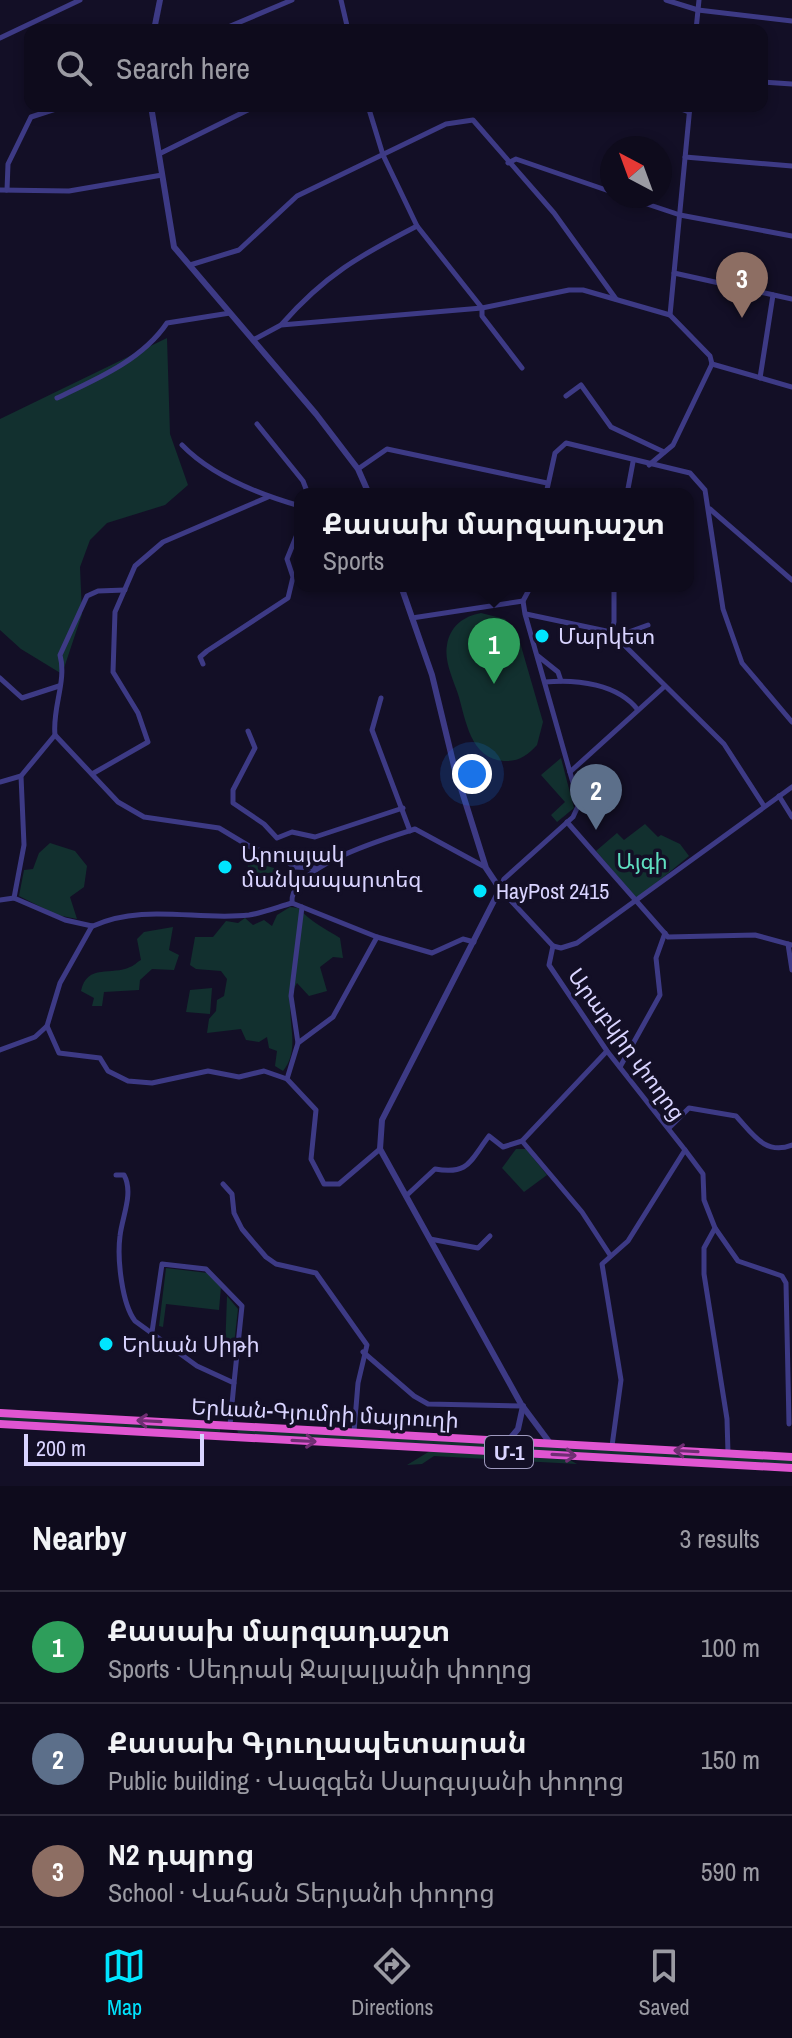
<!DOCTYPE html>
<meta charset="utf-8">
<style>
:root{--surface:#0e0b1c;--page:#1c1929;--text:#f1f3f6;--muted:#9b9ba3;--line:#2e2b3b;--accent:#00e5ff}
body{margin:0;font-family:"Archivo Narrow","Noto Sans Armenian",sans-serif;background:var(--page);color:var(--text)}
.compass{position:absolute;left:600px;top:136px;width:72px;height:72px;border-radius:50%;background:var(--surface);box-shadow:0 4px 12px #0003;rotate:319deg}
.scale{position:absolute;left:24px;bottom:20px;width:180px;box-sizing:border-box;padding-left:8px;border:4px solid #d9d4ff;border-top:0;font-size:22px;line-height:28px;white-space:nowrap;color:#d9d4ff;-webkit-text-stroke:6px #130f26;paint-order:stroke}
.you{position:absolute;left:472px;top:774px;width:28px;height:28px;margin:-20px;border:6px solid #fff;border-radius:50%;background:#1a73e8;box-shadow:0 0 0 12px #1a73e833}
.badge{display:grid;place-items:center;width:52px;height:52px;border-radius:50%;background:var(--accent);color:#fff;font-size:26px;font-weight:700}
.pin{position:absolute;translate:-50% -66px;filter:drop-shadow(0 2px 4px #0008)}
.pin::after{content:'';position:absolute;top:42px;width:28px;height:24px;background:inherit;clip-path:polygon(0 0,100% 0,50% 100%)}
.popup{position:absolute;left:294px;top:488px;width:400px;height:104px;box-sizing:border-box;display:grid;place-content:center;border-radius:16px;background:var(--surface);filter:drop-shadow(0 2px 6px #0005);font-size:26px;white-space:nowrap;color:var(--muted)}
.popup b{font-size:30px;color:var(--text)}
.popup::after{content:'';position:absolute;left:50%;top:100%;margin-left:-16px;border:16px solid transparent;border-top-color:var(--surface)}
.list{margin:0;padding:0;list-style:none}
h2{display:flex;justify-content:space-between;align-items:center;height:104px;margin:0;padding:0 32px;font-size:34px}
h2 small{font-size:26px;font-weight:400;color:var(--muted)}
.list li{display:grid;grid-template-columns:52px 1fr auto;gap:24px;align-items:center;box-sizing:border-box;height:112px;padding:0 32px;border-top:2px solid var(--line)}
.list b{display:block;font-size:30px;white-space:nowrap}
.list p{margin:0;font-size:26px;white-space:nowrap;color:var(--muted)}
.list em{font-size:26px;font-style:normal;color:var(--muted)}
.icon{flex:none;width:44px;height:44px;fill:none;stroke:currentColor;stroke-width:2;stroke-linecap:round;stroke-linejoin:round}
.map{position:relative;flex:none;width:792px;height:1486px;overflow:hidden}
.search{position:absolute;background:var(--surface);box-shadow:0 4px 12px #0003;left:24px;right:24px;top:24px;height:88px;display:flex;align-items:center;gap:20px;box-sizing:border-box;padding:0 28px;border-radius:16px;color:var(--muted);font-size:30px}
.sheet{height:440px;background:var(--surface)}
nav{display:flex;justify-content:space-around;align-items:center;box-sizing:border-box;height:112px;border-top:2px solid var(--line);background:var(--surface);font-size:22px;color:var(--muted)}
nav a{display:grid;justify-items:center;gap:4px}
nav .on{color:var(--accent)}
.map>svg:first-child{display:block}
.green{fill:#12302f}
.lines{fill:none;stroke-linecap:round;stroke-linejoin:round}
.minor{stroke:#3d3a85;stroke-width:5}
.tertiary{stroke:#3d3a85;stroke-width:6}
.trunk{stroke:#e055d1;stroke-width:8}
.oneway{stroke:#6f2e73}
.poi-dot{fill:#00e5ff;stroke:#130f26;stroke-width:3}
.labels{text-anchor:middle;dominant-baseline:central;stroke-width:7;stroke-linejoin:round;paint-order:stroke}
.shield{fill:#130f26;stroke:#9e99be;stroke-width:2}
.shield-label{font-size:20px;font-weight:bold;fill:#d9d4ff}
.poi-label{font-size:22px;fill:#d9d4ff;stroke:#130f26;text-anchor:start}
.park-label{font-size:22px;fill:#5fe0c0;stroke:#130f26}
.street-label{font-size:22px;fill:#d9d4ff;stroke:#130f26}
</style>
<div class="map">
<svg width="792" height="1486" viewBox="0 0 792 1486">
<rect width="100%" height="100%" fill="#130f26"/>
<g class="green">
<path d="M167 338 170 434 188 485 165 505 107 523 90 540 80 567 82 614 62 674 21 649 0 630V419Z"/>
<path d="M481 613 505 619 519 639 543 722 537 745C528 755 518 762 504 761 470 759 466 720 458 694 453 679 444 661 447 645 450 626 464 616 481 613Z"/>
<path d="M561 758 574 808 557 822 551 815 565 802 541 775Z"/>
<path d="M645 824 658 837 661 835 680 844 689 856 637 899 596 851 617 833 624 840Z"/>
<path d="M50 843 75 851 87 866 84 887 70 897 77 919 57 915 19 896 24 870 33 869 39 853Z"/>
<path d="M248 861 274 868V880L260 890 247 889Z"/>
<path d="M290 907 298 908C309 920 325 929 340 938L343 958 333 957 320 967 327 991 309 996 297 983C279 1011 305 1043 283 1071L275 1066 277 1051 269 1048 267 1037 259 1042 246 1040 241 1029 207 1033 209 1019 216 1011 217 1000 224 996 227 979 221 971 196 969 190 965 195 937H213L226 921 238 923 245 918 253 925 264 920 272 926 277 915Z"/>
<path d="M173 927 169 950 179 955 174 970 152 969 140 980 139 990 104 992 102 1006H92L94 998 81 991C87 963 112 976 130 967 134 966 137 962 141 960L137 939 144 932Z"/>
<path d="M212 988 210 1014 186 1012 190 990Z"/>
<path d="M516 1149H526L547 1175 524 1192 502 1168Z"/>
<path d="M166 1268 208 1273 221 1287 219 1310 166 1304 163 1327 159 1326Z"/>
<path d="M227 1296 238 1309 233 1353 225 1352Z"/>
<path d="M0 1416 220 1428V1432L0 1420Z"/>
<path d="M237 1429 792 1460V1465L238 1433Z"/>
<path d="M430 1451 570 1460 577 1464 434 1456 422 1464 407 1465Z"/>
</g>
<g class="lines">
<g class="minor">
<path d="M341 0 348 30"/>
<path d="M666 0 698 10 792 21"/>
<path d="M221 30 292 0"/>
<path d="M696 30 699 0"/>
<path d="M0 38 80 0"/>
<path d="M762 82 792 84"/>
<path d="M368 106 383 155 417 226 482 308V316L522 368"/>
<path d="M673 106 689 112"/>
<path d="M690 106 670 315 710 356 712 364"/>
<path d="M159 154 256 106"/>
<path d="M685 157 792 166"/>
<path d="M508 163 516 159 612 192"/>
<path d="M0 190 69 191 162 175"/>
<path d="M7 190 8 164 31 117 65 106"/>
<path d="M623 196 680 215 792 236"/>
<path d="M190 265 239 250 297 196 446 124 473 120 554 213 616 299"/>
<path d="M674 273 792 299"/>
<path d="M282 324C325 275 359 256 417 226"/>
<path d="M253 340 281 325 482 308 569 290H583L670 315"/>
<path d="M712 364 792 387"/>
<path d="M760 378 773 295"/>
<path d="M566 396 581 385 611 427 664 452"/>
<path d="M57 398C97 379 142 360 167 323L230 313"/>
<path d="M257 424 303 481 308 494"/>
<path d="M182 445C212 476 258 494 300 506"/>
<path d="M649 465 673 445 712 364"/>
<path d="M358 469 387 449 547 483"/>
<path d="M546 494 555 453 566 443 690 473 705 490 723 609 742 663 792 722"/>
<path d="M627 494 633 462"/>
<path d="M710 509 792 580"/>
<path d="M531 586 523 601 525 614 579 804 573 817 504 879 500 889 553 946"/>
<path d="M526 614 611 632"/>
<path d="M412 618 523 601"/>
<path d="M611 632 724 744 764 806"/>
<path d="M611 632 614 622V586"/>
<path d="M615 637 648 625"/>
<path d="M538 656 558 672 561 681"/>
<path d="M203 664 200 657 207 651 288 598 293 577 287 559 300 527"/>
<path d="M0 678 22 698 59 686"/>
<path d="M545 682C577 679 618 684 638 710"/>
<path d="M381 698 372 730 410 831"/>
<path d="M248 731 255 748 233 790V803L264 824 277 838 292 832 315 837 403 808"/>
<path d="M55 735 118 802 144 817 219 828 254 849 279 855 294 867 315 868"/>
<path d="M570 772 665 686"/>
<path d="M92 774 148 742 138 713 113 672 115 612 135 566 163 542 268 497"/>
<path d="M21 776 24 845 14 898 65 920 92 926"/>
<path d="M0 782 21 776 55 735C52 708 67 681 60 655L87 596 98 591 125 590"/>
<path d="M779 796 792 817"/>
<path d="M567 822 668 937 755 935 792 945"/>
<path d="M0 900 14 898"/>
<path d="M292 903C288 867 387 838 415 829L485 867"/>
<path d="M292 903 377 937 432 953 463 939 474 942"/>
<path d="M92 926 60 983 47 1026 59 1053 100 1058 108 1071 128 1081 152 1083 208 1071 239 1077 264 1071 287 1079"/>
<path d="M93 926C143 903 198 921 249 915 263 913 278 907 292 903"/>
<path d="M377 937 333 1017 298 1043 287 1079 316 1110 311 1159 324 1184H339L380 1149"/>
<path d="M788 944 792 970"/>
<path d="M553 946 549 965 607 1051 685 1150 628 1241 602 1264 621 1380 612 1446"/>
<path d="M553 946 561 948 577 943 792 787"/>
<path d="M298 1043 291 996 302 907"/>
<path d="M0 1050 35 1037 47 1026"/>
<path d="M620 1067 660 995 656 958 665 933"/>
<path d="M669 1128 689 1108 736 1116C752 1133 765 1156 792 1145"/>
<path d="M522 1141 582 1212 610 1255"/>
<path d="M685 1150 703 1174 704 1200 715 1228 704 1248V1274L727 1419 728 1453"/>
<path d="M116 1175H124C134 1193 122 1217 120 1236 117 1259 122 1304 135 1321L197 1366 234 1383 230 1425"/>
<path d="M223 1184 232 1194 234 1213 242 1229 266 1257 276 1264 316 1273 367 1345 358 1383 354 1432"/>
<path d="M406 1196 435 1169C469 1175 470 1161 489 1136L503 1147 522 1141 607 1051"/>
<path d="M715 1228 738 1261 782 1276 786 1283 789 1424"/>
<path d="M430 1239 478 1248 490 1236"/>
<path d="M152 1332 162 1264 206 1269 242 1306 234 1383"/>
<path d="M363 1352 414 1396 428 1404 523 1406"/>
</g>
<g class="tertiary">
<path d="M154 30 160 0"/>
<path d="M151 106 174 247 316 414 358 469 369 494"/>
<path d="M401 586 432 675 454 766 486 868 500 889 382 1120 380 1149 521 1404 550 1443"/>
<path d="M508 1441 518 1429 523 1406"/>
</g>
<g class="trunk">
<path d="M0 1413 792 1457"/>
<path d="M0 1424 792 1468"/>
</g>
</g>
<defs><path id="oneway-shaft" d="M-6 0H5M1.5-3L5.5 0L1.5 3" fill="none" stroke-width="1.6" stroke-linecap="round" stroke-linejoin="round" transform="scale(2)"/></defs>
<g class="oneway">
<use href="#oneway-shaft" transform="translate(149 1421) rotate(-177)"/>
<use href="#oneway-shaft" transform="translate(304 1441) rotate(3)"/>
<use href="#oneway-shaft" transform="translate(686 1451) rotate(-177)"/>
<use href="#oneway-shaft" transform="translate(564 1455) rotate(3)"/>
</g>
<g class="poi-dot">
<circle cx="542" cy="636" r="8"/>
<circle cx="225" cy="867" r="8"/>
<circle cx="480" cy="891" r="8"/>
<circle cx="106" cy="1344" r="8"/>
</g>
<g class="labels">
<rect class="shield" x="485" y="1436" width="48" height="32" rx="6"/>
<g class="shield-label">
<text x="509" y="1452">Մ-1</text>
</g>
<g class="poi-label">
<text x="558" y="636">Մարկետ</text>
<text x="241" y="854">Արուսյակ<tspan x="241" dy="25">մանկապարտեզ</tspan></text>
<text x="496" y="891">HayPost 2415</text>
<text x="122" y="1344">Երևան Սիթի</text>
</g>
<g class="park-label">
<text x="642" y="861">Այգի</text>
</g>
<g class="street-label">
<text transform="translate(627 1044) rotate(54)">Արաբկիր փողոց</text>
<text transform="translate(325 1413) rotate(3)">Երևան-Գյումրի մայրուղի</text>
</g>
</g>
</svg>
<svg class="compass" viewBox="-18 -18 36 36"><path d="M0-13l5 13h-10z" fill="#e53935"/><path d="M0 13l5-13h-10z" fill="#9b9ba3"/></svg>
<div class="scale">200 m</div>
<div class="you"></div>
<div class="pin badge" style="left:494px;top:684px;background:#2e9e5b">1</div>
<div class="popup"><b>Քասախ մարզադաշտ</b>Sports</div>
<div class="pin badge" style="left:596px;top:830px;background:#5c6f8a">2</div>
<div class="pin badge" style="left:742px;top:318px;background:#8d6e63">3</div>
<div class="search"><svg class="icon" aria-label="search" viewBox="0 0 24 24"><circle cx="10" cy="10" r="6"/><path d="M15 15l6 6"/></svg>Search here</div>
</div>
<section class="sheet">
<h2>Nearby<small>3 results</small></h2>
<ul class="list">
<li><span class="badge" style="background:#2e9e5b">1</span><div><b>Քասախ մարզադաշտ</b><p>Sports · Սեդրակ Ջալալյանի փողոց</p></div><em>100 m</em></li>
<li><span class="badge" style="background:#5c6f8a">2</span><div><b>Քասախ Գյուղապետարան</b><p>Public building · Վազգեն Սարգսյանի փողոց</p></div><em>150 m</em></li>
<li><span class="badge" style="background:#8d6e63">3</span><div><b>N2 դպրոց</b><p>School · Վահան Տերյանի փողոց</p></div><em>590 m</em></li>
</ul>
</section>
<nav>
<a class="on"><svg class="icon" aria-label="map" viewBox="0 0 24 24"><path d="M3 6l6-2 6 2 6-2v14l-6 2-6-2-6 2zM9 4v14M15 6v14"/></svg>Map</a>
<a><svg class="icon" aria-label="directions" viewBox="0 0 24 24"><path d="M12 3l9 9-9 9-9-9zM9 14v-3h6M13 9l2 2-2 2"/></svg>Directions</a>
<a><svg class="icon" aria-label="saved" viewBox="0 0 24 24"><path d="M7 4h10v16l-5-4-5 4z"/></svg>Saved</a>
</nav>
